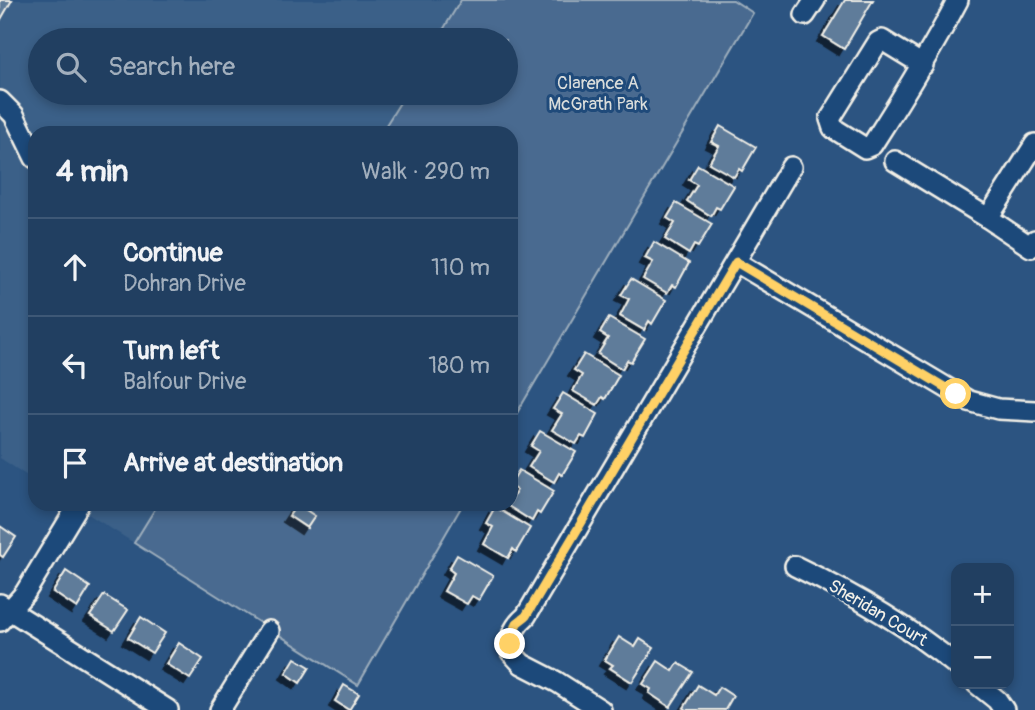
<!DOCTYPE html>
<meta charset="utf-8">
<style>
:root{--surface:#213f61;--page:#2d4a6a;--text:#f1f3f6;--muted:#a2afbd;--line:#3e5876}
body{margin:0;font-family:Pangolin,sans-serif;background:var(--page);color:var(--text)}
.controls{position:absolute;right:21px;bottom:21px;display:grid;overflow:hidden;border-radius:14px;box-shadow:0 4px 10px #0003}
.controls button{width:63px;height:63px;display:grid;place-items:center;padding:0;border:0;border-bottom:2px solid var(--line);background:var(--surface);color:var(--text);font:35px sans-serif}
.stop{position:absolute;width:21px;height:21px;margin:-16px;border:5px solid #ffd166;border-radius:50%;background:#fff}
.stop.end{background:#ffd166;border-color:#fff;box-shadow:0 2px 7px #0008}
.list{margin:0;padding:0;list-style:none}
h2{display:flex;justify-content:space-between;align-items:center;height:91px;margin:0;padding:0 28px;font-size:30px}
h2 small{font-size:23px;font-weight:400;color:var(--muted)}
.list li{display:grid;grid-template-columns:46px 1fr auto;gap:21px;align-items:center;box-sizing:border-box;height:98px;padding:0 28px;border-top:2px solid var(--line)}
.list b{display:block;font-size:26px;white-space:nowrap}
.list p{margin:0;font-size:23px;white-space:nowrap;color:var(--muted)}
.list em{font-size:23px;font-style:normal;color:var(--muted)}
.icon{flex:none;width:38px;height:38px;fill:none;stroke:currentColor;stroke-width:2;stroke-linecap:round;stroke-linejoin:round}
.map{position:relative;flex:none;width:1035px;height:710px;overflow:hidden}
.search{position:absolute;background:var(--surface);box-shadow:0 4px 10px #0003;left:28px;top:28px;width:490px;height:77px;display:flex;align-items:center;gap:18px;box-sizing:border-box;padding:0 24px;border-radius:38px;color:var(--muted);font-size:26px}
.panel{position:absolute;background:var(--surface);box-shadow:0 4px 10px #0003;left:28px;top:126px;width:490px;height:385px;border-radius:21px}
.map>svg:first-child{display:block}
.built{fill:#3b6088}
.green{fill:#496b90;stroke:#9eaebc;stroke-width:2}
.building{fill:#5e7b9a;stroke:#f4f1e8;stroke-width:2;filter:url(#shadow)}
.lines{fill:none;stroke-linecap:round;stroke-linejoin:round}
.minor-casing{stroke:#f4f1e8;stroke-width:24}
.minor{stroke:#1f4a7a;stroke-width:19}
.route{stroke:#ffd166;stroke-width:9}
.labels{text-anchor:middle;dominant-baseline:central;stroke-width:6;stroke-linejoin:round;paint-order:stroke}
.park-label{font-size:18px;fill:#dadddb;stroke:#1f4a7a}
.street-label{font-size:18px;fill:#f4f1e8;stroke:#1f4a7a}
</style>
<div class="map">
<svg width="1035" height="710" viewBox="0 0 1035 710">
<defs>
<filter id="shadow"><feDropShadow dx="-6" dy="6" stdDeviation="0" flood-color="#0009"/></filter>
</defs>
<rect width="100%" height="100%" fill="#2c5481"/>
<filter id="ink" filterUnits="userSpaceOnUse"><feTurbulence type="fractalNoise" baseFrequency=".0143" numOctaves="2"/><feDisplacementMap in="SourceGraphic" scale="14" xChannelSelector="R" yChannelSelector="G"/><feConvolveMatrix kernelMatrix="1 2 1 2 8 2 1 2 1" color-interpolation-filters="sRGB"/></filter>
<g filter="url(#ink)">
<g class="built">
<path d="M0 0H461L437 40H40V93H406L381 133H35V481L0 458Z"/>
<path d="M72 504H158L134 543Z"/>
</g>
<g class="green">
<path d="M461 0H733L753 13 511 423V133H381L406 93H506V40H437Z"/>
<path d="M158 504H463L358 685 134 543Z"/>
</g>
<g class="building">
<path d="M0 0H12L0 21Z"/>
<path d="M845 0H873L844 49 823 36Z"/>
<path d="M720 126 756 147 742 171 739 169 734 177 709 163 719 146 711 142Z"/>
<path d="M698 165 734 186 720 209 716 207 711 216 687 201 697 185 689 180Z"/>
<path d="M676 203 712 224 698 247 694 245 689 254 665 239 675 223 667 218Z"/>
<path d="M654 242 689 263 676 287 672 285 667 293 643 279 653 262 645 258Z"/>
<path d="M631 279 666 300 652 324 649 321 644 330 620 316 629 299 621 295Z"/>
<path d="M609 318 645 339 631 362 627 360 622 369 598 354 608 338 600 333Z"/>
<path d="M584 354 619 375 605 399 602 397 597 405 573 391 582 375 574 370Z"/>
<path d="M563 393 598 414 585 438 581 436 576 444 552 430 562 414 553 409Z"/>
<path d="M540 431 576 452 562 475 559 473 554 482 529 467 539 451 531 446Z"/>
<path d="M519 470 554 491 540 514 537 512 532 521 508 506 517 490 511 486V483Z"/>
<path d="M297 504 315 516 307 528 289 516Z"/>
<path d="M495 507 530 528 516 552 513 549 508 558 484 544 493 527 486 523Z"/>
<path d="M0 526 16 537 3 557 0 555Z"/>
<path d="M457 555 493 576 479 600 472 596 467 604 444 591 454 573 449 569Z"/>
<path d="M66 571 90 587 77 608 53 592Z"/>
<path d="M104 595 128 610 114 631 90 616Z"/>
<path d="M141 617 165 633 152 653 128 638Z"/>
<path d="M619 637 635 647 640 639 654 648 632 682 610 668 613 665 605 660Z"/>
<path d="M179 643 203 659 190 679 166 664Z"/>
<path d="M295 658 310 667 300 683 286 673Z"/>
<path d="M658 661 673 671 678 663 693 672 670 707 649 693 651 689 643 684Z"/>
<path d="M344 685 359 694 349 710 335 701Z"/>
<path d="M698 685 714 695 719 687 733 696 725 710H687L684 708Z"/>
</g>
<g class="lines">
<g class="minor-casing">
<g id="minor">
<path d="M805 15 815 0"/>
<path d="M923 65 882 40 878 42 830 119 833 128 865 148 872 145C902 98 932 50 958 0"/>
<path d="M0 101 14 115 35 158"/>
<path d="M895 161 988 218 1035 144"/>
<path d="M988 218 1031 247 1035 240"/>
<path d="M736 262 969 401 998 409 1035 411"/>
<path d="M795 566C853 594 907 625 956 665"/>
<path d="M0 604 168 710"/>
<path d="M0 621 25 593 79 504"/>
<path d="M977 684 997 700 1004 710"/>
<path d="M220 710 269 631"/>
<path d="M601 710 557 682 522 664 511 652C509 637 515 625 526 616L791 167"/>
</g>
</g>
<use href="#minor" class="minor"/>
</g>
</g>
<g class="lines" filter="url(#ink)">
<path class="route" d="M510 644 517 623 526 616 736 262 956 394"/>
</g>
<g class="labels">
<g class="park-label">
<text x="598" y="83">Clarence A<tspan x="598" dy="21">McGrath Park</tspan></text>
</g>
<g class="street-label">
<text transform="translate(878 613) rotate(31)">Sheridan Court</text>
</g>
</g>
</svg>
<div class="controls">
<button>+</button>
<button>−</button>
</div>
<div class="stop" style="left:956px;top:394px"></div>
<div class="stop end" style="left:510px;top:644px"></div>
<div class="search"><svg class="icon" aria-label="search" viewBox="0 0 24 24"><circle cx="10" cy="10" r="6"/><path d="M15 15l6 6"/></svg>Search here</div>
<section class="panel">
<h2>4 min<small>Walk · 290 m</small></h2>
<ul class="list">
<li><svg class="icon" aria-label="ahead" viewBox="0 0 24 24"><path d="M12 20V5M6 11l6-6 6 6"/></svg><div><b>Continue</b><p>Dohran Drive</p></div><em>110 m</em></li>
<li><svg class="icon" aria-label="left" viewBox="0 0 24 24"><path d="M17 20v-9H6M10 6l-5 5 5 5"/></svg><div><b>Turn left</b><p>Balfour Drive</p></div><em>180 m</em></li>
<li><svg class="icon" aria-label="arrive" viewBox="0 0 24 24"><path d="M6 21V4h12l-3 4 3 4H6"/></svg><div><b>Arrive at destination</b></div></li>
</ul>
</section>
</div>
